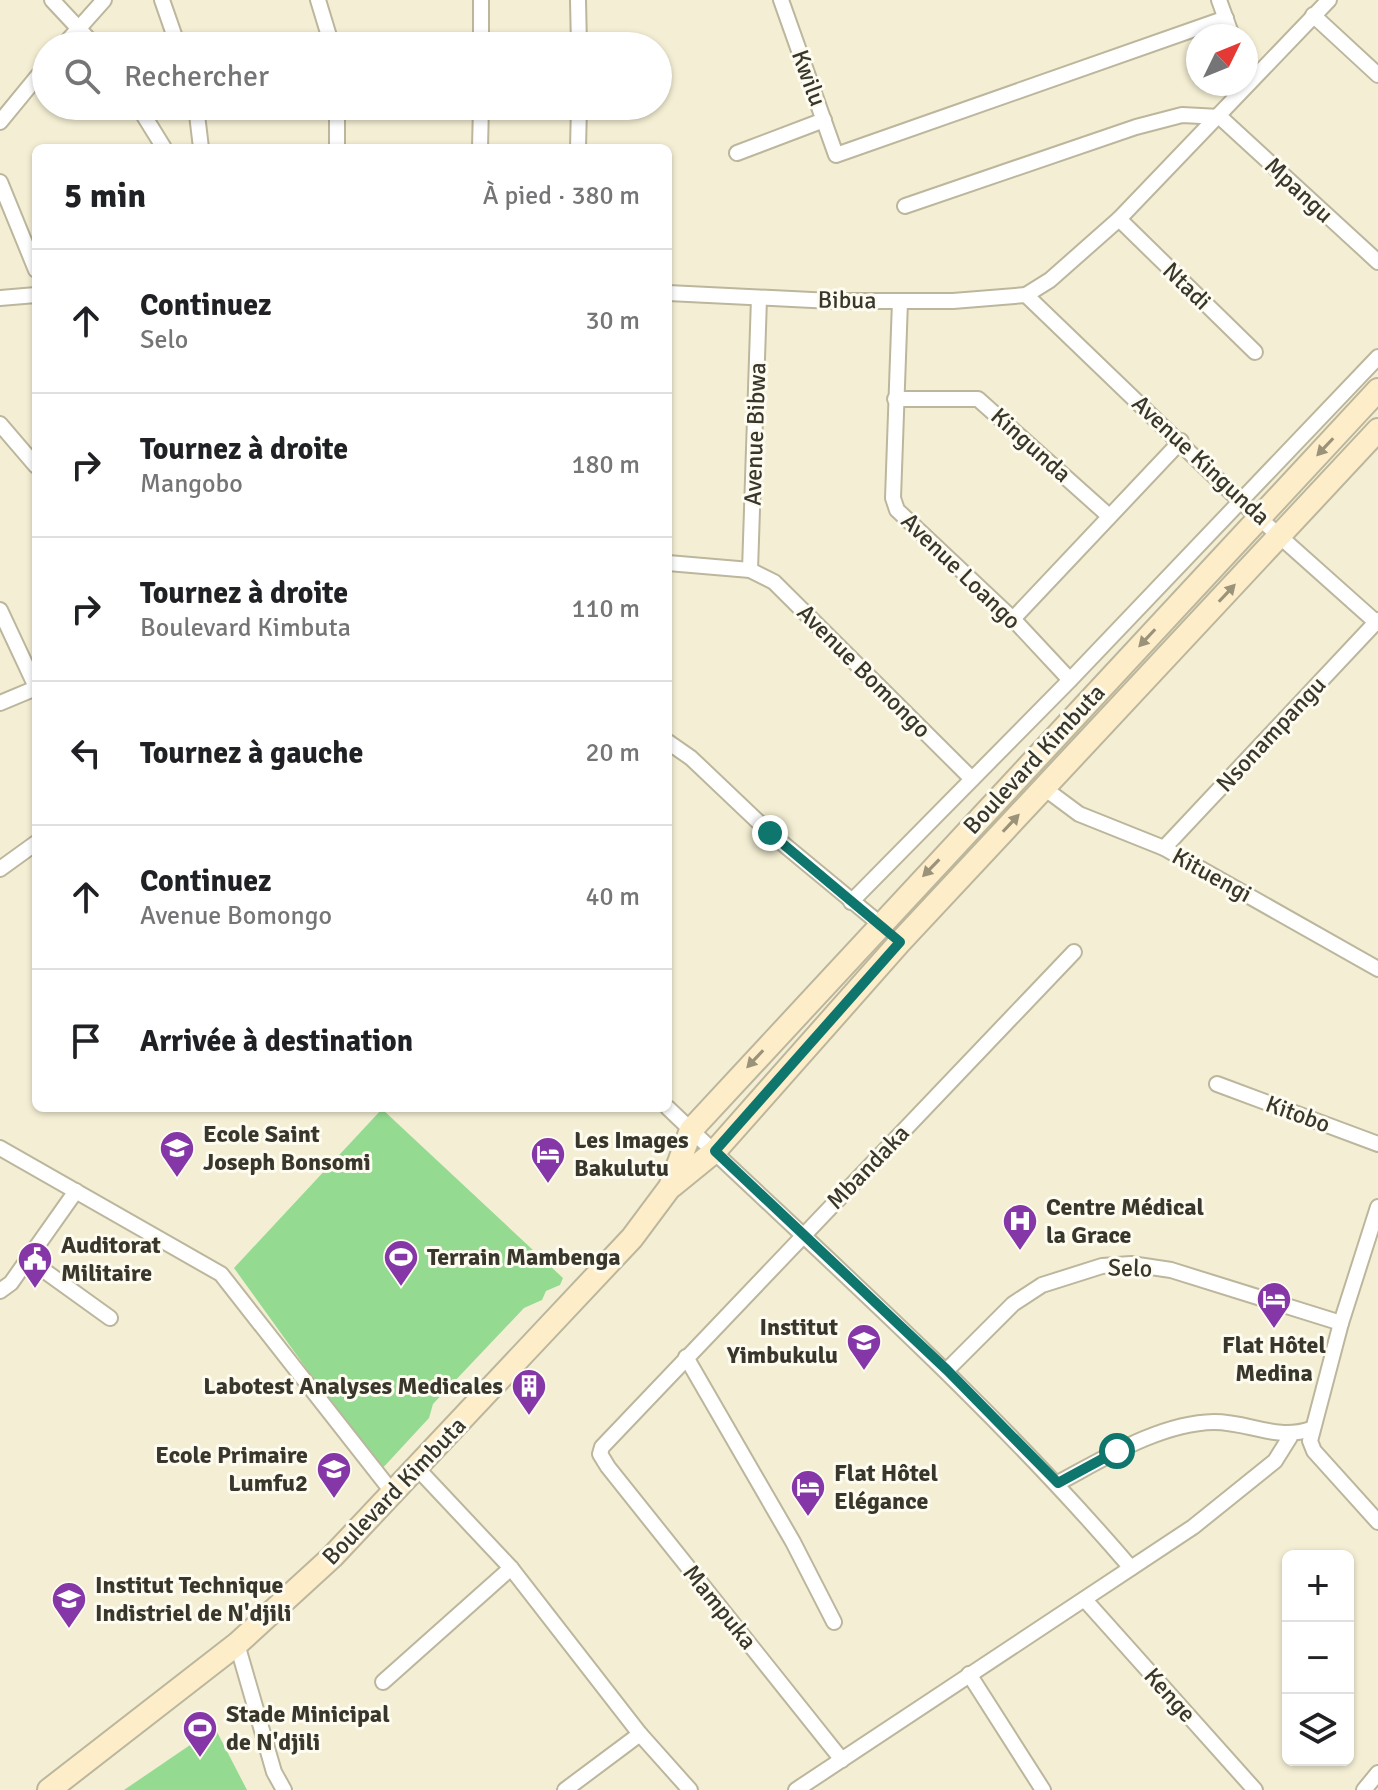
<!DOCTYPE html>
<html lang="fr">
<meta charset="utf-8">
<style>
:root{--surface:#fff;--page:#f6f6f6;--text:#202124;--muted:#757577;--line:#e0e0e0}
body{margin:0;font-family:Signika,sans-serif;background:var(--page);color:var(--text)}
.controls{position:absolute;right:24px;bottom:24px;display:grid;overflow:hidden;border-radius:12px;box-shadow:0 2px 6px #0004}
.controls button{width:72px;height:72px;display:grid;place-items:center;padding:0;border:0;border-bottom:2px solid var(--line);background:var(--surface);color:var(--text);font:40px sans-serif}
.compass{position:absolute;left:1186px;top:24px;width:72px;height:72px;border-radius:50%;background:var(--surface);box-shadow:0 2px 6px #0004;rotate:47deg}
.stop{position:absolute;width:24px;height:24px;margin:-18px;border:6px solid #0f766e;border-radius:50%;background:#fff}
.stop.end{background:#0f766e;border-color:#fff;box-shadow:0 2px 8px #0008}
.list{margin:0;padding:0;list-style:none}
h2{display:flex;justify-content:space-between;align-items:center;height:104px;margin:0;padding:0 32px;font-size:34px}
h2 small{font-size:26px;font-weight:400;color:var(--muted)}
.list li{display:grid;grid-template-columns:52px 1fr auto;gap:24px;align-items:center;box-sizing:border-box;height:144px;padding:0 32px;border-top:2px solid var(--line)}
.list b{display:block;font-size:30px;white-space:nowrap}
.list p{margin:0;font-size:26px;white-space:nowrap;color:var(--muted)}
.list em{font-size:26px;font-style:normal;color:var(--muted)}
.icon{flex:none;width:44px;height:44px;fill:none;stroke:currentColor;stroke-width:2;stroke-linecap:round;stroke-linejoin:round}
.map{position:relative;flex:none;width:1378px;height:1790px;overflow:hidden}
.search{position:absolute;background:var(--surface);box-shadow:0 2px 6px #0004;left:32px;top:32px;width:640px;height:88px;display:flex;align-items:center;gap:20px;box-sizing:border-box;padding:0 28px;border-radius:44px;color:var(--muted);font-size:30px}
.panel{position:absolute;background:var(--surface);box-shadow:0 2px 6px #0004;left:32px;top:144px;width:640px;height:968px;border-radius:12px}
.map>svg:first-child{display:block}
.garden{fill:#94db91}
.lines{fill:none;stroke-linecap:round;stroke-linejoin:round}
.street-casing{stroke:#bbb69c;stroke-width:18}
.secondary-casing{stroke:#bbb69c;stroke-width:26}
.street{stroke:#fff;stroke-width:14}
.secondary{stroke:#fdedc9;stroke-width:22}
.oneway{fill:#9b927a}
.route{stroke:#0f766e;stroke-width:10}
.labels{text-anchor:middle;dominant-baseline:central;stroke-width:6;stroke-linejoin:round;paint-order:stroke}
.street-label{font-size:24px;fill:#39372c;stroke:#fefcf1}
.poi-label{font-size:24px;font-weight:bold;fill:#39372c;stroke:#fefcf1;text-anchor:start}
</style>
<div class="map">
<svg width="1378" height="1790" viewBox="0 0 1378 1790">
<rect width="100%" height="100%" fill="#f4efd4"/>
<g class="garden">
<path d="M382 1109 563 1278 560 1285 546 1291 542 1300 524 1308 433 1404 429 1418 380 1471 234 1268Z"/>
<path d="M215 1728 247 1790H124Z"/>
</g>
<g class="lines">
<g class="street-casing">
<g id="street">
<path d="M52 0 95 46"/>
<path d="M162 0 178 46"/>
<path d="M318 0 332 46"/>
<path d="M578 0 579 46"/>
<path d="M781 0 836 155 1226 18"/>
<path d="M1219 0 1232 36"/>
<path d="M1313 15 1378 75"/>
<path d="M63 46 104 0"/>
<path d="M481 46V0"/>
<path d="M138 106 164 148"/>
<path d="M196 106 201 148"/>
<path d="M0 122 46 66"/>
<path d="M337 148V106"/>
<path d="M480 148 481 106"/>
<path d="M578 148 579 106"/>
<path d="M737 153 824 120"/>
<path d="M0 182 36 270"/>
<path d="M905 206 1136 127 1182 115 1220 117 1378 262"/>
<path d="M1119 219 1255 352"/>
<path d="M668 293 832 301H953L1026 295 1050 280 1119 219 1329 0"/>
<path d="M1026 295 1239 500 1378 624"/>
<path d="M0 298 36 295"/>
<path d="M900 301 893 498 897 510 1014 620 1070 680"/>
<path d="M895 399H978L1109 516"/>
<path d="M0 424 36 466"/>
<path d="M668 563 750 570 774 582 972 779"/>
<path d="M750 570 759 298"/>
<path d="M0 610 36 687"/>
<path d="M1012 620 1181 441"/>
<path d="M0 703 36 688"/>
<path d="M668 742 691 758 770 833 886 929"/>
<path d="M1044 788 1079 814 1164 848 1378 969"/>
<path d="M1164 848 1378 620"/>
<path d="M0 869 36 843"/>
<path d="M851 902 1070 680 1378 357"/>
<path d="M1217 1084 1378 1144"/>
<path d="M668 1108C826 1259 989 1402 1131 1568"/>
<path d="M0 1148 221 1274 393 1493"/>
<path d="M1378 1207 1341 1323 1310 1441 1314 1451 1378 1522"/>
<path d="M28 1259 110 1318"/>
<path d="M0 1291 11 1283 76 1191"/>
<path d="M686 1357 793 1542 834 1622"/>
<path d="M947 1370 1013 1304 1042 1285 1102 1266 1131 1264 1171 1270 1341 1323"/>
<path d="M417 1468 511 1568 640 1734 690 1790"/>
<path d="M1058 1483C1105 1458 1160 1423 1214 1422 1250 1422 1276 1441 1311 1429"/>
<path d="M1086 1601 1255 1790"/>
<path d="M237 1644 274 1772 284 1790"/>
<path d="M969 1674 1043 1790"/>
<path d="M383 1682 511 1568"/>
<path d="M842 1760 608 1467 600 1454 602 1447 1074 952"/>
<path d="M565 1790 640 1734"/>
<path d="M796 1790 1193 1527 1275 1461 1290 1437"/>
<path d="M1364 1790 1378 1773"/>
</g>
</g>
<g class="secondary-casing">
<g id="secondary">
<path d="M672 1186 715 1151 900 942 1378 430"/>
<path d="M49 1790 237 1644 332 1557 632 1238 670 1187 691 1130 1378 390"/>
</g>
</g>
<use href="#street" class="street"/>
<use href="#secondary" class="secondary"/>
</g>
<defs><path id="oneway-solid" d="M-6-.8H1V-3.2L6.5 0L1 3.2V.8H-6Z" transform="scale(2)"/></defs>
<g class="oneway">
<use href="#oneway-solid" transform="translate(1325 447) rotate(133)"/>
<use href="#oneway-solid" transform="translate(1227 593) rotate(-47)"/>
<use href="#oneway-solid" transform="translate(1147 638) rotate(133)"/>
<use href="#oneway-solid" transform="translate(1011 823) rotate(-47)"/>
<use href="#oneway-solid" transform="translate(931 868) rotate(134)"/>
<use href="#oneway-solid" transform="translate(755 1059) rotate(133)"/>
</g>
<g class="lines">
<path class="route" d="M770 833 900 942 715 1151 947 1370 1058 1483 1117 1451"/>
</g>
<defs>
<g id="school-pin" transform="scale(1.8)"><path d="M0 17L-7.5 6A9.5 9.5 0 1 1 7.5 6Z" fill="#8536a7" stroke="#fefcf1"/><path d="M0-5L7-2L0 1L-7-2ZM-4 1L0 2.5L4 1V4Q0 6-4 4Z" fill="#fff"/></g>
<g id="hotel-pin" transform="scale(1.8)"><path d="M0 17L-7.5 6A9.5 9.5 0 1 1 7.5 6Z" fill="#8536a7" stroke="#fefcf1"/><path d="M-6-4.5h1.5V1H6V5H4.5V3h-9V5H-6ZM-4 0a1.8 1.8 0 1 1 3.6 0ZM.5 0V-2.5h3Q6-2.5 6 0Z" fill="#fff"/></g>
<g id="hospital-pin" transform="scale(1.8)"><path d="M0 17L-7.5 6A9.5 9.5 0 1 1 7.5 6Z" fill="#8536a7" stroke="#fefcf1"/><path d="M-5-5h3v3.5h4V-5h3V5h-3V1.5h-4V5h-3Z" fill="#fff"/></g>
<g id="stadium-pin" transform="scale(1.8)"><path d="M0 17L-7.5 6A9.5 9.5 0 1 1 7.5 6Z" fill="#8536a7" stroke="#fefcf1"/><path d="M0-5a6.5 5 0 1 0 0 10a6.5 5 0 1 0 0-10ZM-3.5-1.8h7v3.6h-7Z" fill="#fff"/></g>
<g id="civic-pin" transform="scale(1.8)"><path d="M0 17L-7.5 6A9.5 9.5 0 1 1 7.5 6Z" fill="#8536a7" stroke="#fefcf1"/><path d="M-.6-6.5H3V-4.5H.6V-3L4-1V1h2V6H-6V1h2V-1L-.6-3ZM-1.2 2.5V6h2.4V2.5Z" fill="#fff"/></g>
<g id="building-pin" transform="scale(1.8)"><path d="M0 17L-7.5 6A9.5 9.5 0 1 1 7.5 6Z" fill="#8536a7" stroke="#fefcf1"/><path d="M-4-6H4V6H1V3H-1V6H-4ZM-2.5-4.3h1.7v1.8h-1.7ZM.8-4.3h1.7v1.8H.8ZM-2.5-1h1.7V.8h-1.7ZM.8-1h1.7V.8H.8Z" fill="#fff"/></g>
</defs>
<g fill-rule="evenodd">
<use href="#school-pin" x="177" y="1148"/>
<use href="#hotel-pin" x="548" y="1154"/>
<use href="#hospital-pin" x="1020" y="1221"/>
<use href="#stadium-pin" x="401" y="1257"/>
<use href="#civic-pin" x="35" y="1259"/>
<use href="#hotel-pin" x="1274" y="1299"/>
<use href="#school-pin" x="864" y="1341"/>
<use href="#building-pin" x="529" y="1386"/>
<use href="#school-pin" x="334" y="1469"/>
<use href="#hotel-pin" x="808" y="1487"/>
<use href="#school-pin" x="69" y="1599"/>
<use href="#stadium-pin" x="200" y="1728"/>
</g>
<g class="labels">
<g class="street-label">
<text transform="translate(809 78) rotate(70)">Kwilu</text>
<text transform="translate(1299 190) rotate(43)">Mpangu</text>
<text transform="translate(1187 286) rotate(44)">Ntadi</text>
<text transform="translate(847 300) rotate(1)">Bibua</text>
<text transform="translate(755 434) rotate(-88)">Avenue Bibwa</text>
<text transform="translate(1031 445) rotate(42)">Kingunda</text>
<text transform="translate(1201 460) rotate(43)">Avenue Kingunda</text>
<text transform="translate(961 571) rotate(44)">Avenue Loango</text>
<text transform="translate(864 671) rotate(45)">Avenue Bomongo</text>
<text transform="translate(1271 734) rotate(-47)">Nsonampangu</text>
<text transform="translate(1034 759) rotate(-47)">Boulevard Kimbuta</text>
<text transform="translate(1212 875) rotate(29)">Kituengi</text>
<text transform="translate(1298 1114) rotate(20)">Kitobo</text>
<text transform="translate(868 1167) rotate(-46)">Mbandaka</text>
<text transform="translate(1130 1268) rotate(2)">Selo</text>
<text transform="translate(394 1491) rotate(-46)">Boulevard Kimbuta</text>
<text transform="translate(720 1607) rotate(51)">Mampuka</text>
<text transform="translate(1170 1695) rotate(48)">Kenge</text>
</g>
<g class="poi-label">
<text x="203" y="1134">Ecole Saint<tspan x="203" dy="28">Joseph Bonsomi</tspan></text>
<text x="574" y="1140">Les Images<tspan x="574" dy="28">Bakulutu</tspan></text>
<text x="1046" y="1207">Centre Médical<tspan x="1046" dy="28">la Grace</tspan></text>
<text x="61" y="1245">Auditorat<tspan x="61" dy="28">Militaire</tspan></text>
<text x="427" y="1257">Terrain Mambenga</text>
<text x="838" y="1327" text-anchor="end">Institut<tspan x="838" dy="28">Yimbukulu</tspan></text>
<text x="1274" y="1345" text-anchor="middle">Flat Hôtel<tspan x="1274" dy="28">Medina</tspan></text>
<text x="503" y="1386" text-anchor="end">Labotest Analyses Medicales</text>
<text x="308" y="1455" text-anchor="end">Ecole Primaire<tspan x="308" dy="28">Lumfu2</tspan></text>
<text x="834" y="1473">Flat Hôtel<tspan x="834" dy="28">Elégance</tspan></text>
<text x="95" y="1585">Institut Technique<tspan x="95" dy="28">Indistriel de N'djili</tspan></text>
<text x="226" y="1714">Stade Minicipal<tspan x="226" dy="28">de N'djili</tspan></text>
</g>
</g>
</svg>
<div class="controls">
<button>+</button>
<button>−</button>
<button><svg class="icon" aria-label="layers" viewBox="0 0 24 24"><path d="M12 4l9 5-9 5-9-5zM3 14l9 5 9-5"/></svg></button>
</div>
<svg class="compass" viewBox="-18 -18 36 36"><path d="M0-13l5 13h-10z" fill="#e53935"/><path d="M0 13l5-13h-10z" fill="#757577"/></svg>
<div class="stop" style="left:1117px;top:1451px"></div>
<div class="stop end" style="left:770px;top:833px"></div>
<div class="search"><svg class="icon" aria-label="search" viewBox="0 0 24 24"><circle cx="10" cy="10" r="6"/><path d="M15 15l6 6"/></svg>Rechercher</div>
<section class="panel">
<h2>5 min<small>À pied · 380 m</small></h2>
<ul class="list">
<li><svg class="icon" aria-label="ahead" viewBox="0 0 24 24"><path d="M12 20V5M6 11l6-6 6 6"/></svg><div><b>Continuez</b><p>Selo</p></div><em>30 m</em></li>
<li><svg class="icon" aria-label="right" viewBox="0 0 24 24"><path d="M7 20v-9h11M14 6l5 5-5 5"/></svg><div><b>Tournez à droite</b><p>Mangobo</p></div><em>180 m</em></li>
<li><svg class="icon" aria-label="right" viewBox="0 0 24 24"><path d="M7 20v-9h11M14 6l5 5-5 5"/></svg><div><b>Tournez à droite</b><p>Boulevard Kimbuta</p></div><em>110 m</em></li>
<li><svg class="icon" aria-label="left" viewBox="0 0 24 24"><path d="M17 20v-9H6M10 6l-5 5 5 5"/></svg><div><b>Tournez à gauche</b></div><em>20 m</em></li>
<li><svg class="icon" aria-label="ahead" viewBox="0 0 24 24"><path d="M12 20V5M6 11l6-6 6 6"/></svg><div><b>Continuez</b><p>Avenue Bomongo</p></div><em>40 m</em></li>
<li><svg class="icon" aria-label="arrive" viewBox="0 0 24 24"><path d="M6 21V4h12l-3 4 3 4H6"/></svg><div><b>Arrivée à destination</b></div></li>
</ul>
</section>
</div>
